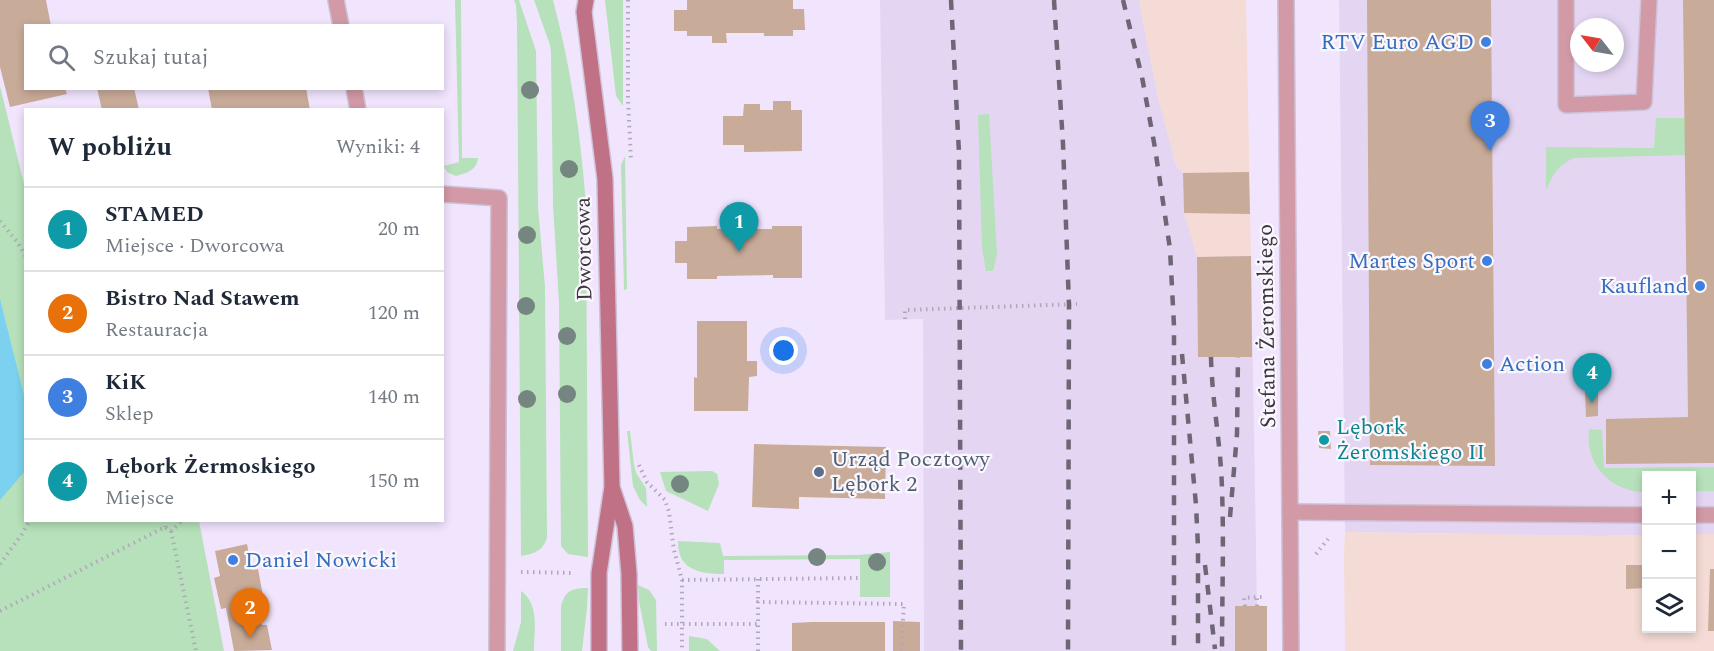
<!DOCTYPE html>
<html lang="pl">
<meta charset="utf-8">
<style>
:root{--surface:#fff;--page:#f2f2f3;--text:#1f2937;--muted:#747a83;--line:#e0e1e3;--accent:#b45309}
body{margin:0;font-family:Spectral,serif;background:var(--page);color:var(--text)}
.controls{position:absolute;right:18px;bottom:18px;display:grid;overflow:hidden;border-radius:0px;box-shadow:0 3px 9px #0003}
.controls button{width:54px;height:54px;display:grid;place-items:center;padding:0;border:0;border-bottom:2px solid var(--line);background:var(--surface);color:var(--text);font:30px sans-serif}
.compass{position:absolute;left:1570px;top:18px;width:54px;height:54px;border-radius:50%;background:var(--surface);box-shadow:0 3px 9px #0003;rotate:301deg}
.you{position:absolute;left:784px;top:351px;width:21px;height:21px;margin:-15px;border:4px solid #fff;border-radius:50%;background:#1a73e8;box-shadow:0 0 0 9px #1a73e833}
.badge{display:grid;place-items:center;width:39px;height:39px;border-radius:50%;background:var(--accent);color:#fff;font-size:20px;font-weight:700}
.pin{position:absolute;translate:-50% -50px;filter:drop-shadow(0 2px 3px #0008)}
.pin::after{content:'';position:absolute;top:32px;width:21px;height:18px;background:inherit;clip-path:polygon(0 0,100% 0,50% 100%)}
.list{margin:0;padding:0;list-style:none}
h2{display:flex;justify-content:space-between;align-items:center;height:78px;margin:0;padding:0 24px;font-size:26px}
h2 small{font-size:20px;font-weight:400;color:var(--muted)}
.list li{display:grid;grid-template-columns:39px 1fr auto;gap:18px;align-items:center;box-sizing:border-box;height:84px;padding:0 24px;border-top:2px solid var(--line)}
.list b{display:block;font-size:22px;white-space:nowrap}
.list p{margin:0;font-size:20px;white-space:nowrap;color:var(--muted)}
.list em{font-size:20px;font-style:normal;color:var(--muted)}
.icon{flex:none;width:33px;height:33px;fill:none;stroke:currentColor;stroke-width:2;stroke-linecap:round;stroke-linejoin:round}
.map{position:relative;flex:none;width:1714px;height:651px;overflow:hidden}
.search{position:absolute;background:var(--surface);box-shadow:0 3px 9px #0003;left:24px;top:24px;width:420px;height:66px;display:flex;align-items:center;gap:15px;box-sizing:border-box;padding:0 21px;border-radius:0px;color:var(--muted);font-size:22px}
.panel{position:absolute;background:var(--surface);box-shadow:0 3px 9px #0003;left:24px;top:108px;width:420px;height:414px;border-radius:0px}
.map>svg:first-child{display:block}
.built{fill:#e4d6f3;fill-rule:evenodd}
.industrial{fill:#f5dbd5}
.green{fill:#b6e1ba}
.water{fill:#7bd1ef}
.building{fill:#c9ab99}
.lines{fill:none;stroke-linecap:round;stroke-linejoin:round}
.lane-casing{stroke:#cdc2d8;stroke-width:18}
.street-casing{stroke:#cdc2d8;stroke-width:18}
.secondary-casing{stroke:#cdc2d8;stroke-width:18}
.path{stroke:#b1a7bb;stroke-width:4;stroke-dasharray:1.5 4.5;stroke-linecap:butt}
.lane{stroke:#d29aa6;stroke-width:15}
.street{stroke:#d29aa6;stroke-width:15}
.secondary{stroke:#c17185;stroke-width:15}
.rail{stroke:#6d6675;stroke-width:4.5;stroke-dasharray:10 10;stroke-linecap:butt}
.tree{fill:#758680}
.shop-dot{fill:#3f7fe0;stroke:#faf7fd;stroke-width:2}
.culture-dot{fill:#0f9aa8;stroke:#faf7fd;stroke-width:2}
.service-dot{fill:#5c6f8a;stroke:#faf7fd;stroke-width:2}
.labels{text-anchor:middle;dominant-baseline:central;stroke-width:4.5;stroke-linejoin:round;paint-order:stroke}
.shop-label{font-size:22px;fill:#366cbe;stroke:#faf7fd;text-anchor:end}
.street-label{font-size:22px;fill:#3c3642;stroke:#faf7fd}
.culture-label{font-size:22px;fill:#0d838f;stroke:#faf7fd;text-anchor:start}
.service-label{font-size:22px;fill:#4e5e75;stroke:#faf7fd;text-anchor:start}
</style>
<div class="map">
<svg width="1714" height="651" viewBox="0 0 1714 651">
<rect width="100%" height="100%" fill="#f1e5fe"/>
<g class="built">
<path d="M880 0H1139L1158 97 1176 165 1183 173 1184 213 1251 256 1257 605 1267 606V651H924L923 319 885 320Z"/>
<path d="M1339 0H1714V534H1692V476H1646V535L1598 536 1345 532ZM1579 27H1615V63H1579Z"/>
</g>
<g class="industrial">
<path d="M1139 0H1246L1251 256 1197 257 1184 213 1183 173 1176 165 1158 97Z"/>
<path d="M1345 532 1598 536 1646 535V628H1692V534H1714V651H1345L1344 556Z"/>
</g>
<g class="green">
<path d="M455 0H461L462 158H478C477 170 467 173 456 176L447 172 444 166 459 162Z"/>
<path d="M514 0H519L536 51 538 207 545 287 547 537C544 551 533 554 521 556L517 22 516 5Z"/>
<path d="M534 0H553C571 68 581 136 586 206L588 557 568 554 561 546 559 303 553 205 551 53 550 45Z"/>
<path d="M605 0H623V106L616 96Z"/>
<path d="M0 86 26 192V520L199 521 224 651H0Z"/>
<path d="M989 114 997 254 993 271H986L982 248 978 115Z"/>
<path d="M1656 118H1685V155L1574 158C1557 166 1554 173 1546 190V147L1654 148Z"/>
<path d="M625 156 627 289 624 290 621 165Z"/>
<path d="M1589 429 1602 430 1604 468 1714 467V491H1692V476H1646V492C1619 493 1592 473 1589 444 1588 439 1589 434 1589 429Z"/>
<path d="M627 431H630L634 465 636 473 646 488 647 507 640 500 633 486Z"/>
<path d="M712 471 717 474 719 484 708 511 666 491 660 472Z"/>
<path d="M678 541 720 543 723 556 858 555 890 552V597H860V559L724 560V574C700 574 677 570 678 541Z"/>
<path d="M638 585 649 590 656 600 657 651H651L648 647 639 601Z"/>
<path d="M588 588 587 608 582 651H561V606C565 590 573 588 588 588Z"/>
<path d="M521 591C540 604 534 631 534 651H513L521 622Z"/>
<path d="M689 636 707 639 720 651H689Z"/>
</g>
<path class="water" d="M0 299 25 399V471L0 500Z"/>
<g class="building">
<path d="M0 0H46L51 26H26V88H65L67 94 10 107 0 67Z"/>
<path d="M687 0H793V9H804L805 30H793V36H764V33H726L727 43H712V36H687V31H674V10H687Z"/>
<path d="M1367 0H1491L1495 466 1370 465Z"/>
<path d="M1683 0H1714V463L1606 464V419L1688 417Z"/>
<path d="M97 88H134L139 110H102Z"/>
<path d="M208 88H306L310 110H212Z"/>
<path d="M773 101H791V110H802V151L744 152V145H723V116H743L744 104H760V110H773Z"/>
<path d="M1249 172 1250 214 1184 213 1183 173Z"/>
<path d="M717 226V229H772V226H802V278H773V275L717 276V279H687V263H675V241H687V227Z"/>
<path d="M1251 256 1252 357H1198L1197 257Z"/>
<path d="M697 321H747V361H757V376L749 377 748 411H694V377L697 378Z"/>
<path d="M1585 390H1598V416L1586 417Z"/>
<path d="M1318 431H1330L1331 449 1319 448Z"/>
<path d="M754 444 886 447 885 499 799 497V509L752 507Z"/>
<path d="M247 544 252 570 258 569 264 601 258 602 262 625H267L272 650 234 651 226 608 221 609 214 578 220 576 215 551Z"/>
<path d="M1626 565H1646V588L1626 589Z"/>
<path d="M1710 569H1714V631H1708Z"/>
<rect x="1235" y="606" width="32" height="45"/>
<path d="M893 621 920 622V651H893Z"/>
<path d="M812 622H885V651H792V623Z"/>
</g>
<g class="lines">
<g class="lane-casing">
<g id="lane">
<path d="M336 0 341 26"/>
<path d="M1566 0V105L1644 102 1649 0"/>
<path d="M354 88 358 110"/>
<path d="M442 194 499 198 497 651"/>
</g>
</g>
<g class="street-casing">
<g id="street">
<path d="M1286 0 1291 651"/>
<path d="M1290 512 1646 515"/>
<path d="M1692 515H1714"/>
</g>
</g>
<g class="secondary-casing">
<g id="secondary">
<path d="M586 0 584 12 605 179 612 487 599 573V651"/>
<path d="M613 490 625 526 629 574 630 651"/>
</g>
</g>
<g class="path">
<path d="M628 0V99L631 161"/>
<path d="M0 221 18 243 26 257"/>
<path d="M905 319V310L1077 304"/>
<path d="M639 465 647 482 665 500 669 512 674 550 682 580V651"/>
<path d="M164 520 165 527"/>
<path d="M171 531 196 651"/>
<path d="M1316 554 1328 539"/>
<path d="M0 564 22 534 30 520"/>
<path d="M521 572 573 573"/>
<path d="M758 579V602"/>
<path d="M682 580 859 578"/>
<path d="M1245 606 1244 598 1257 597"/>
<path d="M1257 606V597H1266"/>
<path d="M0 611 165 527 171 531 183 520"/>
<path d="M665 624H758"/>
<path d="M758 651V602L904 604 901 651"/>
</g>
<use href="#lane" class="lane"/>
<use href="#street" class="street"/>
<use href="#secondary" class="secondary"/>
<g class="rail">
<path d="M951 0 959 153 961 651"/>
<path d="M1054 0 1063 144 1069 305 1068 651"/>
<path d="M1123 0 1142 77 1155 148 1170 249 1174 326V651"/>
<path d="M1182 354 1196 505 1198 547V651"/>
<path d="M1211 357C1212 402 1221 445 1222 490 1224 544 1222 597 1222 651"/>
<path d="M1230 517 1237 434 1238 357"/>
<path d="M1205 565 1215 649"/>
</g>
</g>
<g class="tree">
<circle cx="530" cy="90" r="9"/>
<circle cx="569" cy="169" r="9"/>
<circle cx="527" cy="235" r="9"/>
<circle cx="526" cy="306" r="9"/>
<circle cx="567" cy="336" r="9"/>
<circle cx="567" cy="394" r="9"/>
<circle cx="527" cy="399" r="9"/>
<circle cx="680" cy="484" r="9"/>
<circle cx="817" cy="557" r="9"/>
<circle cx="877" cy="562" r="9"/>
</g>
<g class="shop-dot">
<circle cx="1486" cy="42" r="6"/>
<circle cx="1487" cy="261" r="6"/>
<circle cx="1700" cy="286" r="6"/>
<circle cx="1487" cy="364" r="6"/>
<circle cx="233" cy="560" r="6"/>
</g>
<circle class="culture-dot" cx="1324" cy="440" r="6"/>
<circle class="service-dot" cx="819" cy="472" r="6"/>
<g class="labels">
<g class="shop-label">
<text x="1474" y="42">RTV Euro AGD</text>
<text x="1475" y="261">Martes Sport</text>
<text x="1688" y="286">Kaufland</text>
<text x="1499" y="364" text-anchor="start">Action</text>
<text x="245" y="560" text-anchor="start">Daniel Nowicki</text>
</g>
<g class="street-label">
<text transform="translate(584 249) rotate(-91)">Dworcowa</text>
<text transform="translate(1267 326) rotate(-91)">Stefana Żeromskiego</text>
</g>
<g class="culture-label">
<text x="1336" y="427">Lębork<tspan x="1336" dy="25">Żeromskiego II</tspan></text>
</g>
<g class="service-label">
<text x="831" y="459">Urząd Pocztowy<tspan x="831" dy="25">Lębork 2</tspan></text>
</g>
</g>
</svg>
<div class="controls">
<button>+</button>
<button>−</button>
<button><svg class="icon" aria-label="layers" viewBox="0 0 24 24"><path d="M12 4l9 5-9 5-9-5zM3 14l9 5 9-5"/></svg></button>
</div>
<svg class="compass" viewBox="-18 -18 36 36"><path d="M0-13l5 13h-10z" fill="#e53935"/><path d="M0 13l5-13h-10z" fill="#747a83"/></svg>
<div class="you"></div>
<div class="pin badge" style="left:739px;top:252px;background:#0f9aa8">1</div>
<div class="pin badge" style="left:250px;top:638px;background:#e8710a">2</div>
<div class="pin badge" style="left:1490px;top:151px;background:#3f7fe0">3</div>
<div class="pin badge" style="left:1592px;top:403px;background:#0f9aa8">4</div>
<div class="search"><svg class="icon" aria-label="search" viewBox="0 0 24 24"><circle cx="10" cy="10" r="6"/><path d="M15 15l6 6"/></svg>Szukaj tutaj</div>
<section class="panel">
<h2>W pobliżu<small>Wyniki: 4</small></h2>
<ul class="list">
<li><span class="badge" style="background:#0f9aa8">1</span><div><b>STAMED</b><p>Miejsce · Dworcowa</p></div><em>20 m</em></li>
<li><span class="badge" style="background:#e8710a">2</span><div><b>Bistro Nad Stawem</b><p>Restauracja</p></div><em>120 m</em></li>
<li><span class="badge" style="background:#3f7fe0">3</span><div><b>KiK</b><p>Sklep</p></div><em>140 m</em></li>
<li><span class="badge" style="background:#0f9aa8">4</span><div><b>Lębork Żermoskiego</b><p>Miejsce</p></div><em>150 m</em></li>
</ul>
</section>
</div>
